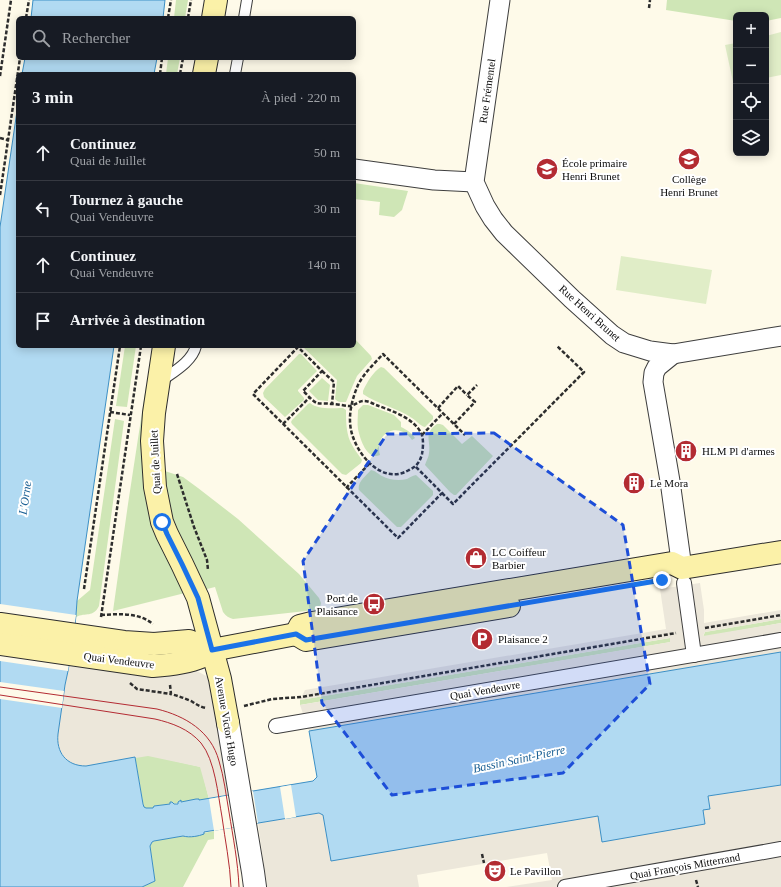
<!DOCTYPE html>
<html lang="fr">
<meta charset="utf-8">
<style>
:root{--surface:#171b24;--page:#242831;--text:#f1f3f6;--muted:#9ea1a6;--line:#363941}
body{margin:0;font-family:Georgia,serif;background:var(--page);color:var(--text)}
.controls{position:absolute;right:12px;top:12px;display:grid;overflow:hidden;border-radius:6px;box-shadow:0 2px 10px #0003}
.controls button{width:36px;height:36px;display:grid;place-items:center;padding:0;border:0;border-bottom:1px solid var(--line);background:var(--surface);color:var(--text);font:20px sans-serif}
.stop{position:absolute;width:12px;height:12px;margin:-9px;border:3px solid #1a73e8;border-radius:50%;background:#fff}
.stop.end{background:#1a73e8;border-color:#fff;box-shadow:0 1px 4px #0008}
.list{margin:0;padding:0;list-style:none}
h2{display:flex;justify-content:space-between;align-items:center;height:52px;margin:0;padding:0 16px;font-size:17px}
h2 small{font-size:13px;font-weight:400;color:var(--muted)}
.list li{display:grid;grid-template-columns:26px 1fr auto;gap:12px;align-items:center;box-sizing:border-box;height:56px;padding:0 16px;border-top:1px solid var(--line)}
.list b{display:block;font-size:15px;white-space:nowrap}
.list p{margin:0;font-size:13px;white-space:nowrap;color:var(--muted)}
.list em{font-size:13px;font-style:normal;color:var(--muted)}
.icon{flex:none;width:22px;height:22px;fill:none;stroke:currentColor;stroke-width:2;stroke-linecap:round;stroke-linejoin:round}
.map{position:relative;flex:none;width:781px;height:887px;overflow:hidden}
.search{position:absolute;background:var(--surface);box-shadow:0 2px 10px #0003;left:16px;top:16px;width:340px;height:44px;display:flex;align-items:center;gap:10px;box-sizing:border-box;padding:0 14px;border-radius:6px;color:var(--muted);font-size:15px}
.panel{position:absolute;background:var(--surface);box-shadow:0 2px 10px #0003;left:16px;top:72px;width:340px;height:276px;border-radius:6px}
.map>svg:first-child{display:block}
.green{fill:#cfe6b6}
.pitch{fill:#e0edc7}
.plaza{fill:#ece7da}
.water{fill:#b1daf2;stroke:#3c8fc5}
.pier{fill:#fefae9}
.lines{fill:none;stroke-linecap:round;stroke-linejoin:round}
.service-casing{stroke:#3e3e3e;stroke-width:12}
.pedestrian-casing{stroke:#3e3e3e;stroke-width:16}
.minor-casing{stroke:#3e3e3e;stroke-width:21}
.tertiary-casing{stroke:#3e3e3e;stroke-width:24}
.secondary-casing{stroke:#2d2d2d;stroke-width:24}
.path{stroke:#2d2d2d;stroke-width:2.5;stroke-dasharray:4 2;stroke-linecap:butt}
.service{stroke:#fff;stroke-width:10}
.pedestrian{stroke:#fff;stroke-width:14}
.minor{stroke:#fff;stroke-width:19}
.tertiary{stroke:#fff;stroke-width:22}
.secondary{stroke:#fbf1a8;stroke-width:22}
.tram{stroke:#b32b32;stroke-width:1}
.route{stroke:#1a73e8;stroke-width:5}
.marked{fill:#1d4ed8;fill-opacity:0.2;stroke:#1d4ed8;stroke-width:3;stroke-dasharray:8 5;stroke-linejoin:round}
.labels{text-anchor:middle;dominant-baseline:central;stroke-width:4;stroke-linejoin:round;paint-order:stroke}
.street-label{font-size:11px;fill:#0b0b0b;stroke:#fff}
.poi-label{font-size:11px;fill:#0b0b0b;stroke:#fff;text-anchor:start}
.water-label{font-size:12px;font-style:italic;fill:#1c6195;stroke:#fff}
</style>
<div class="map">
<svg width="781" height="887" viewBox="0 0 781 887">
<rect width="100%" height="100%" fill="#fefae9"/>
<g class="green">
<path d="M176 0H188L185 18H174Z"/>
<path d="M667 0H781V18L766 21V15H736V21L666 10Z"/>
<path d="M168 58H180L177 74H166Z"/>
<path d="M354 183 408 191 402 210 394 217 379 215 380 202 354 199Z"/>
<path d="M354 338 371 356 372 359 357 376 353 385 346 402C342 402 338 403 335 399L337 380 302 346H354Z"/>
<path d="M125 346H136L127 407 116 406Z"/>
<path d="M299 354H301L317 371 298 390V391L304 398V400L285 417 264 397 263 393 265 389Z"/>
<path d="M381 367 384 368 433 416V419L425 427C420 426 417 421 412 418 398 408 377 404 363 394V391C367 382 373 372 381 367Z"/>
<path d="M322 378 330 385 328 401 318 400 309 391Z"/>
<path d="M146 386 151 387 146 437 185 593 113 611 128 504Z"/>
<path d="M310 403C318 410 333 408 343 408L346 410C346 420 346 431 350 441 353 448 358 454 362 460L361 463 346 475 342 474 292 424 291 422 292 420 308 404Z"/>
<path d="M363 405H368L394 415 401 422V427C407 430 411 432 415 438L412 440C399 421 374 432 380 455 367 461 360 439 358 429 357 423 358 417 358 410Z"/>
<path d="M115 419 124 421 99 606C93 618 86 612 76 617L77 601 90 590Z"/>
<path d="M437 424H440L443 425 462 444 472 436 493 456 456 495H454L450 492 425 465C426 461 429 457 429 453 431 440 423 434 437 424Z"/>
<path d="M371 470C376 471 378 474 382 476 389 480 399 481 407 479 410 477 412 476 416 475L433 491V495L401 527H397L359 490C357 482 366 476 371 470Z"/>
<path d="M165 471 183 477 198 488 238 519 299 574 319 598 321 603 320 608 315 610 233 619C229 618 226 616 223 612L215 587 203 590 166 505Z"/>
<path d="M781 619V623L703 637 705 632Z"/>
<path d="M670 638 671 642 300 705V700Z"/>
<path d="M148 755 201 767 209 799 181 802 173 804H169L154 806 153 808 146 809 144 807 143 803 135 757Z"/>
<path d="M214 831V839L208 840 183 887H142L155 881 150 846 152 842 158 840 184 836 187 837 201 835 204 833Z"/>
</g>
<g class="pitch">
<path d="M781 32V75L766 78V36Z"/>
<path d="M736 43V85L734 86 725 45Z"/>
<path d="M621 256 712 270 706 304 616 290Z"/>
</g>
<g class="plaza">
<path d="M700 583 704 610V623L781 610V619L705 632 703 636 781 623V652L309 731 300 705 670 642V638L300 700 305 690 666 629 660 589Z"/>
<path d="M69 663 197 671 208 677 213 683 232 795 209 799 200 767 148 756 86 766H80L73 764 67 760 64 757 59 749 57 739 65 685Z"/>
<path d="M781 785V887H506L552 880 547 853 417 875 419 887H267L258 823 321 813 323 815 331 860 598 816 602 842 703 809H709L708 796Z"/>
</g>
<g class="water">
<path d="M33 0H165L163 18H31Z"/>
<path d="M25 58H157L154 74H22Z"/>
<path d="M18 104V346H114L77 601 76 615 74 635 68 671 65 685 58 734C56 752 66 766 86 766L135 757 143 804 144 807 146 808H153L154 806 170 804V802H172L174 804H178V802L181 800V802L196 799H199V800L313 781 317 777 309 731 781 652V785L708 796 710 809 703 810 705 824 602 842 598 816 331 861 323 815 319 813 204 832V834C199 836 190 838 183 836L154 841 152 842 150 846 155 881 142 887H0V227Z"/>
</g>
<g class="pier">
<path d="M0 604 76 615 68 671 0 661Z"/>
<path d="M0 682 64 691 62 708 0 699Z"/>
<path d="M291 785 296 817 285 819 280 787Z"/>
<path d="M253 791 258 823 214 831 209 799Z"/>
</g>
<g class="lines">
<g class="service-casing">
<g id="service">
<path d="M244 18 247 0"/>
<path d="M235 74 238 58"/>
<path d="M161 381C173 372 192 362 196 346"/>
</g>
</g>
<g class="pedestrian-casing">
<g id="pedestrian">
<path d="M684 583 694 655"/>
<path d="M276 726 781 640"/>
<path d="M565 887 781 849"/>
</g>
</g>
<g class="minor-casing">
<g id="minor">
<path d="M500 0 474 182 485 206 493 219 504 233 572 299 612 335 624 343 650 351 673 354 781 336"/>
<path d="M354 169 434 180 474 182"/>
<path d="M673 354 657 367 654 373 653 382 670 481 682 568"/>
</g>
</g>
<g class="tertiary-casing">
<path id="tertiary" d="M228 723 253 872 255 887"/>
</g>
<g class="secondary-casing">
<g id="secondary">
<path d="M213 18 216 0"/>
<path d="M204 74 207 58"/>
<path d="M164 346 154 413 152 441 155 487 162 522 167 534 182 564 198 598 220 679 228 723"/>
<path d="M0 624 124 642 154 644 189 641 212 650"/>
<path d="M296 634 300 626 312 623 672 563 682 568 781 552"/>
<path d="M296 634 306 640 509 606"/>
<path d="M0 644 153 666C168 665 187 663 201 657 205 655 209 652 212 650L296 634"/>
</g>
</g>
<g class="path">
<path d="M649 8 650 0"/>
<path d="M26 18 29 0"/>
<path d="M168 18 171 0"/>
<path d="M188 18 191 0"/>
<path d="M160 74 162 58"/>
<path d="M180 74 183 58"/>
<path d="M0 76 11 0"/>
<path d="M0 138 8 140"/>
<path d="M0 195 20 58"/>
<path d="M322 371 334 382 332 404"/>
<path d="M438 408 458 386 467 395"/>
<path d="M110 412 130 415"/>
<path d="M283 424 310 397"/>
<path d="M454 424 475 402 467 395 477 385"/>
<path d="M422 435 443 413"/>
<path d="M416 467 442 493 398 538 253 394 298 347 322 371 303 391C307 394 312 401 317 403 321 404 327 403 332 404 338 404 345 406 350 406 355 405 359 401 364 401 368 401 372 403 376 405 390 410 414 418 421 433 424 439 423 448 422 454 420 462 416 467 409 470 382 486 356 454 351 430 348 415 352 399 358 385 364 373 374 364 383 354L465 435"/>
<path d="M177 474 194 527 207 560 208 570"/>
<path d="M346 488 370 463"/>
<path d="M442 493 453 504 584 372 557 346"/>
<path d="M84 589 120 346"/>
<path d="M101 615C119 614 138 612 153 624"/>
<path d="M101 617 141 346"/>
<path d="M705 628 781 615"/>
<path d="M130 683 137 689 171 694"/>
<path d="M170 685 171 694C178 696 184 698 191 701 196 704 200 707 206 708"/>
<path d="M244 706 272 699 301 697 676 633"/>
<path d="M482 854 484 863"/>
<path d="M696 880 698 887"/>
</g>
<use href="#service" class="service"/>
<use href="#pedestrian" class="pedestrian"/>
<use href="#minor" class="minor"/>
<use href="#tertiary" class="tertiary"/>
<use href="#secondary" class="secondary"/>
<g class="tram">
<path d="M0 687 157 709C185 716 211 731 219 761 224 777 226 795 229 812 233 837 238 862 239 887"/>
<path d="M0 695 155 719C172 723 189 729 201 743 215 760 218 795 222 817 225 840 230 863 231 887"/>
</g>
</g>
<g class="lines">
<path class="route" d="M162 522 167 534 182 564 198 598 212 650 296 634 306 640 662 580"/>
</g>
<path class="marked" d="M494 433 623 525 650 684 563 773 392 795 322 703 303 561 387 434Z"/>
<defs>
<g id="school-disc" transform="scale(1.15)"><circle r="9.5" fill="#b32b32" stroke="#fff"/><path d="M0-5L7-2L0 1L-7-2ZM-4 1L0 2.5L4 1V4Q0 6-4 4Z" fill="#fff"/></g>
<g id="building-disc" transform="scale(1.15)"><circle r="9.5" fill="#b32b32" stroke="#fff"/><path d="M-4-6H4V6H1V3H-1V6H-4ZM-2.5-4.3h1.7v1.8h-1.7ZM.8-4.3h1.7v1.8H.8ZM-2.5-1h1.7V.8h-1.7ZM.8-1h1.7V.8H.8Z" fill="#fff"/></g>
<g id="shop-disc" transform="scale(1.15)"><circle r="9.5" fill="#b32b32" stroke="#fff"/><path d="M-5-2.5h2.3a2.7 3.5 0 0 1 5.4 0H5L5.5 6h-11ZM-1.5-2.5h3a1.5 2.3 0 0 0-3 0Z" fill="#fff"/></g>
<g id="bus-disc" transform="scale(1.15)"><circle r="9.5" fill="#b32b32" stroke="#fff"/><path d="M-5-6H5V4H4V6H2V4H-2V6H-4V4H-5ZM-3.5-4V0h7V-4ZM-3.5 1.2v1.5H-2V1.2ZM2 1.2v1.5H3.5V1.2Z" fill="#fff"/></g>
<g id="parking-disc" transform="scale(1.15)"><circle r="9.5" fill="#b32b32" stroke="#fff"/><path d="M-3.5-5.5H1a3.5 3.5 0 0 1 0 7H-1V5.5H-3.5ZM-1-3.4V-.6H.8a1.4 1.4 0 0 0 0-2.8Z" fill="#fff"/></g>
<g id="theatre-disc" transform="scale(1.15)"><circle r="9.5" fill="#b32b32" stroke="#fff"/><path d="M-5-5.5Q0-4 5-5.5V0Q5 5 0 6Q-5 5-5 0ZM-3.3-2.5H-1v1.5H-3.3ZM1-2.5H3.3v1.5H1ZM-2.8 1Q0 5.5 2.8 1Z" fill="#fff"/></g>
</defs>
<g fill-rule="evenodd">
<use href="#school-disc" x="689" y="159"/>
<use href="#school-disc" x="547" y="169"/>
<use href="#building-disc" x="686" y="451"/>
<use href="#building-disc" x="634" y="483"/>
<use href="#shop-disc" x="476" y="558"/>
<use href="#bus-disc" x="374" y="604"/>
<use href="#parking-disc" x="482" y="639"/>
<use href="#theatre-disc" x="495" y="871"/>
</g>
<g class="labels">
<g class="street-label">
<text transform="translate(487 91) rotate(-82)">Rue Frémentel</text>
<text transform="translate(590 313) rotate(42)">Rue Henri Brunet</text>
<text transform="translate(155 462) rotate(-93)">Quai de Juillet</text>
<text transform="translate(119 660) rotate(7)">Quai Vendeuvre</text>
<text transform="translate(485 690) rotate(-10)">Quai Vendeuvre</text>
<text transform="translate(227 721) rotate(80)">Avenue Victor Hugo</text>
<text transform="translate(685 866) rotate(-10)">Quai François Mitterrand</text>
</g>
<g class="poi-label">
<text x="562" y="163">École primaire<tspan x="562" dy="13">Henri Brunet</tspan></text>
<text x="689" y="179" text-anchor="middle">Collège<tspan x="689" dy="13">Henri Brunet</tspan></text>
<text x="702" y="451">HLM Pl d'armes</text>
<text x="650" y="483">Le Mora</text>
<text x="492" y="552">LC Coiffeur<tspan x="492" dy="13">Barbier</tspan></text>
<text x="358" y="598" text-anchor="end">Port de<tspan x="358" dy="13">Plaisance</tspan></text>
<text x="498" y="639">Plaisance 2</text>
<text x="510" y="871">Le Pavillon</text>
</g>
<g class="water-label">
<text transform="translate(25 498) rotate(-82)">L'Orne</text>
<text transform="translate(519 759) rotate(-12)">Bassin Saint-Pierre</text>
</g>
</g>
</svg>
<div class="controls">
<button>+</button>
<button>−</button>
<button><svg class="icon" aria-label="locate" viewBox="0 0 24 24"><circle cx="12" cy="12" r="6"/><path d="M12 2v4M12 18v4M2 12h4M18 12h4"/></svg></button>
<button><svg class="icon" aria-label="layers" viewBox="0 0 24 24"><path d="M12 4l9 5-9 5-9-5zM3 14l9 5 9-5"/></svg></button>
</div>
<div class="stop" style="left:162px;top:522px"></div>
<div class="stop end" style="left:662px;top:580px"></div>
<div class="search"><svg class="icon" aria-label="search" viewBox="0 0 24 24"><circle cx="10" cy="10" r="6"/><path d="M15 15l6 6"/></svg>Rechercher</div>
<section class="panel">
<h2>3 min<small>À pied · 220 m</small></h2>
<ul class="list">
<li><svg class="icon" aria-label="ahead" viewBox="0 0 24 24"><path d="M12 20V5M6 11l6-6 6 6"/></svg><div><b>Continuez</b><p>Quai de Juillet</p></div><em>50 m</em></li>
<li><svg class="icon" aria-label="left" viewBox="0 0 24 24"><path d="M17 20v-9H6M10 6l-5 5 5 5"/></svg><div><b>Tournez à gauche</b><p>Quai Vendeuvre</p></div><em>30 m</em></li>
<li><svg class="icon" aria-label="ahead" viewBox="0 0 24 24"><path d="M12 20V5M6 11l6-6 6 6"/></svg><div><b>Continuez</b><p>Quai Vendeuvre</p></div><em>140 m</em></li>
<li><svg class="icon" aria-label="arrive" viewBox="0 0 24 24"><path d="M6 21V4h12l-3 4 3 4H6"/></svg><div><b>Arrivée à destination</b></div></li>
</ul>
</section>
</div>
